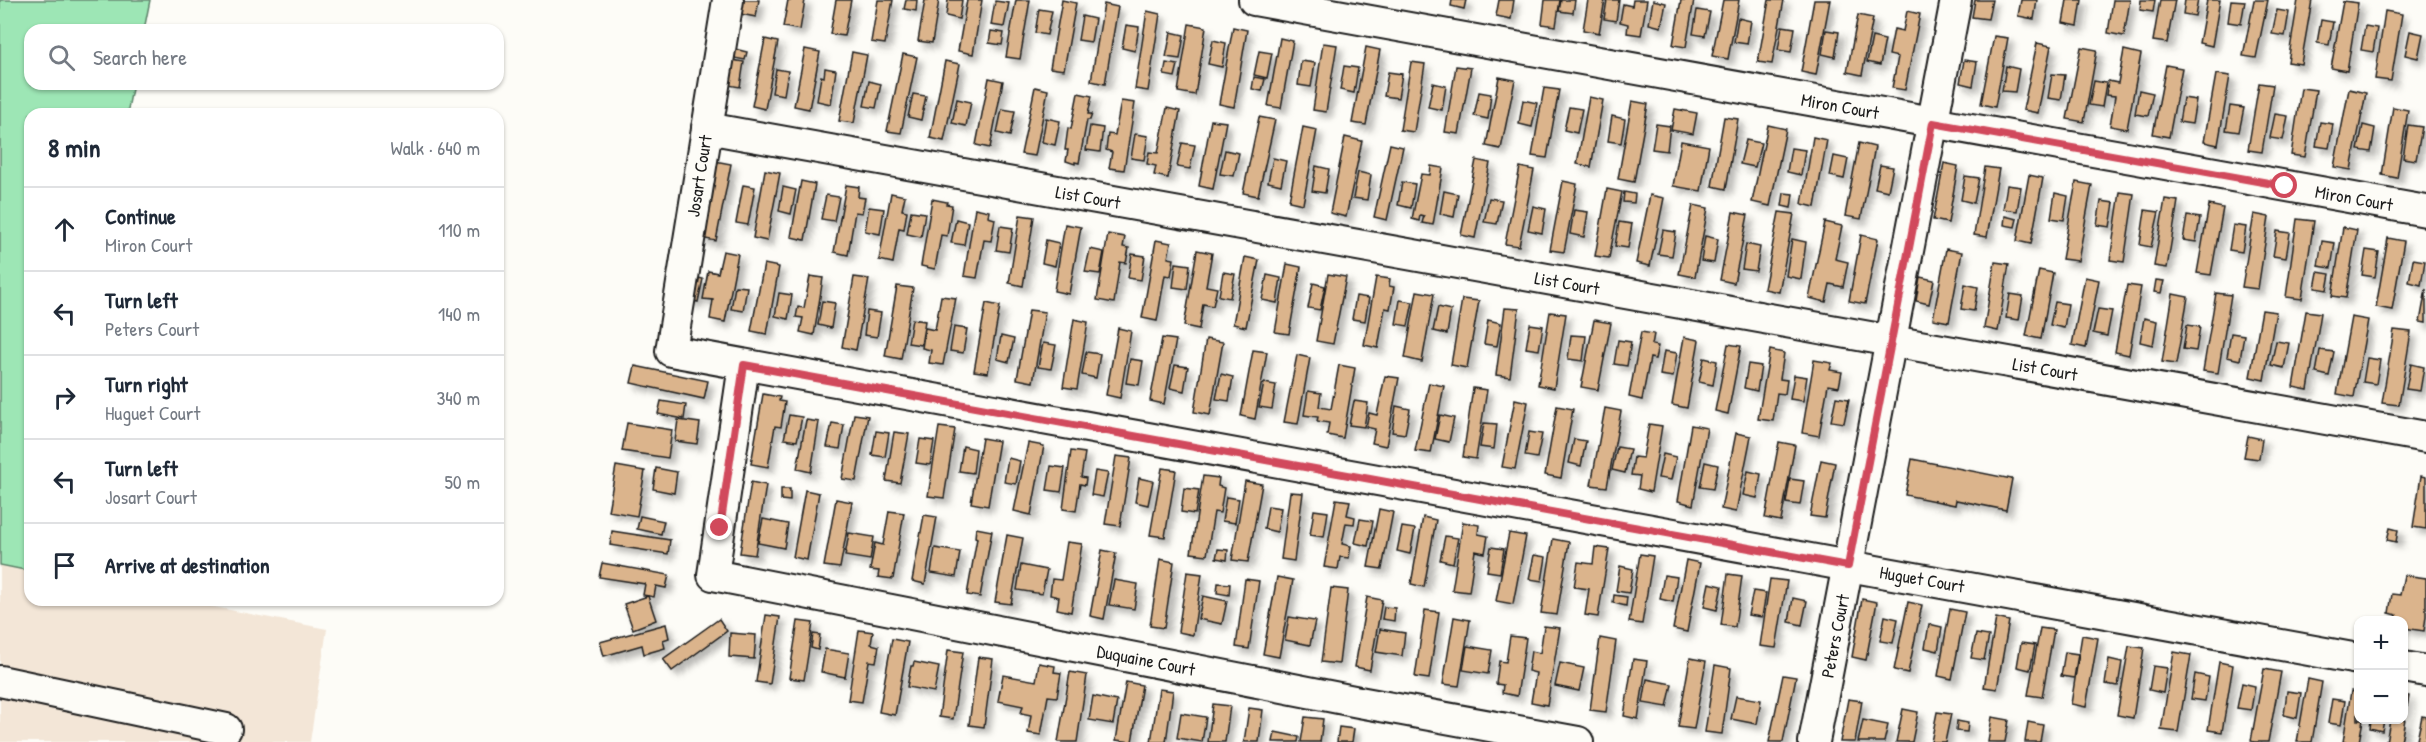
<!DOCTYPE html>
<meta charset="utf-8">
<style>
:root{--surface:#fff;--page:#f2f2f3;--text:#1f2937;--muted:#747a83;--line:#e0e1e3}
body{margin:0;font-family:"Patrick Hand",sans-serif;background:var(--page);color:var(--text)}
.controls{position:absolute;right:18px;bottom:18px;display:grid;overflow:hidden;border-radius:12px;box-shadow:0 2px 4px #0004}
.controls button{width:54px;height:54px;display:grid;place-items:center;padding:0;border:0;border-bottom:2px solid var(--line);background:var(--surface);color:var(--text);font:30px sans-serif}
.stop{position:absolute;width:18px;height:18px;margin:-14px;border:4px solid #d1495b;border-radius:50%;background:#fff}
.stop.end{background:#d1495b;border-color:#fff;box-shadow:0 2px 6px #0008}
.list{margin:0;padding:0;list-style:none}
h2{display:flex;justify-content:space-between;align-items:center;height:78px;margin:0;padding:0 24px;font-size:26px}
h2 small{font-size:20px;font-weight:400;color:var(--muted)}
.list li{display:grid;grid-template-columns:39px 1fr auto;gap:18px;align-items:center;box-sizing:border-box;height:84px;padding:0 24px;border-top:2px solid var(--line)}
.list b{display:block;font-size:22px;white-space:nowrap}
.list p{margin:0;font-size:20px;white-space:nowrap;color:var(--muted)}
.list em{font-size:20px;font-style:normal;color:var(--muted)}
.icon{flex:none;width:33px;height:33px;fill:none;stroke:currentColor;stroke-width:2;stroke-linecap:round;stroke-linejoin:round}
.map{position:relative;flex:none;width:2426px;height:742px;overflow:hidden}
.search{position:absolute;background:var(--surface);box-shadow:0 2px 4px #0004;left:24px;top:24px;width:480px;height:66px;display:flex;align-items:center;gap:15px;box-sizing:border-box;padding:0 21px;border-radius:18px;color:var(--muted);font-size:22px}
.panel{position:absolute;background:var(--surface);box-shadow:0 2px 4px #0004;left:24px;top:108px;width:480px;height:498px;border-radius:18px}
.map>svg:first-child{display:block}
.built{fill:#f3e6d7}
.green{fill:#9de6b5;stroke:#5c8168;stroke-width:1.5}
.building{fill:#dbb48c;stroke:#1c1c1c;stroke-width:1.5;filter:url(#shadow)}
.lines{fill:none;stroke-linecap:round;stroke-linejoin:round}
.minor-casing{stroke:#1c1c1c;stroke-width:34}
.minor{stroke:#fdfcf7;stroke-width:30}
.route{stroke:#d1495b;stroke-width:8}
.labels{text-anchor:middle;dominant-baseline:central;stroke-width:4.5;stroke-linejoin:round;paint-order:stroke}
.street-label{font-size:18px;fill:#1c1c1c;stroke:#fdfcf7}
</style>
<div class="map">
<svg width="2426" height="742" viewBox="0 0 2426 742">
<defs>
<filter id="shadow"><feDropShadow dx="5.5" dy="5.5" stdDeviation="3" flood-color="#0004"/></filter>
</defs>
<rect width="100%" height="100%" fill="#fdfcf7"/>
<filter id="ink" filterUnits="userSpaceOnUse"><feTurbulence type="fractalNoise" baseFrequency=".0167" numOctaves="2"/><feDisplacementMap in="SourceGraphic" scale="12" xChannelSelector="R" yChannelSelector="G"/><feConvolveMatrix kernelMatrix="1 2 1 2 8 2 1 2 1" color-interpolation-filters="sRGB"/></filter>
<g filter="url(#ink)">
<path class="built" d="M0 565 30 571V600H178L327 629 310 742H0Z"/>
<path class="green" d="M0 0H150L144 30H30V84H133L127 114H30V571L0 565Z"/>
<g class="building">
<path d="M742 0H759L756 17 740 14Z"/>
<path d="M788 0H805L800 30 783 27Z"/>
<path d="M836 0H851L844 36 830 34Z"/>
<path d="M878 0H893L885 44 871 42Z"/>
<path d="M906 0H917L916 11 904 9Z"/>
<path d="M925 0H939L932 43 918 41Z"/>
<path d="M948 0H962L959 19 946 16Z"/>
<path d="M967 0H982L973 54 958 51Z"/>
<path d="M1016 0H1030L1020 59 1006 57Z"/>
<path d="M1062 0 1076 3 1064 70 1050 68Z"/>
<path d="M1452 0H1466L1464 9 1451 6Z"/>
<path d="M1499 0H1514L1511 19 1496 16Z"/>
<path d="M1545 0H1560L1556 26 1542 24Z"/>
<path d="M1561 0H1575L1573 13 1559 11Z"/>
<path d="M1588 0H1605L1599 33 1583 30Z"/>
<path d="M1607 0H1619L1616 21 1604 19Z"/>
<path d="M1633 0H1647L1641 35 1627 33 1628 24 1620 22 1623 4 1632 6Z"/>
<path d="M1653 0 1666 3 1661 27 1649 24Z"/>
<path d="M1681 0H1694L1686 47 1673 45Z"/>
<path d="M1723 0H1739L1728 59 1712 56Z"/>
<path d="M1769 0H1784L1772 64 1758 62Z"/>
<path d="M1814 0H1830L1816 75 1801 72Z"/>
<path d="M1975 0H1992L1988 19 1972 17Z"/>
<path d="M2021 0H2037L2034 19 2018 16Z"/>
<path d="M2067 0H2082L2078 26 2063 23Z"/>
<path d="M2113 0H2130L2124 36 2108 33Z"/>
<path d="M2141 0H2155L2153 12 2140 10Z"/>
<path d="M2160 0H2175L2167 43 2153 41Z"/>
<path d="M2185 0H2198L2195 16 2183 14Z"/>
<path d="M2207 0H2220L2212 46 2199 43Z"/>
<path d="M2231 0 2245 1 2241 24 2228 22Z"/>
<path d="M2254 0H2268L2256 58 2243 56Z"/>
<path d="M2298 0H2312L2301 64 2288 62Z"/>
<path d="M995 1 1009 3 1004 27 991 25Z"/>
<path d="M2343 1 2358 3 2347 71 2331 68Z"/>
<path d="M1104 4 1118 7 1105 84 1091 81Z"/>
<path d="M1039 9 1052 11 1047 35 1035 33Z"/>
<path d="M1697 10 1710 12 1705 36 1693 34Z"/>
<path d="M2277 10 2289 12 2285 36 2272 34Z"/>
<path d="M1147 11 1160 14 1148 91 1135 89Z"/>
<path d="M1907 11 1920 14 1905 90 1892 88 1898 57 1889 55 1894 29 1903 31Z"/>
<path d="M2385 11 2402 14 2391 81 2375 79Z"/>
<path d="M1858 15 1873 18 1862 75 1847 72Z"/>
<path d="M1082 16 1095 19 1091 42 1078 40Z"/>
<path d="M1738 18 1751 21 1747 44 1734 42Z"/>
<path d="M2321 20 2333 22 2329 45 2317 43Z"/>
<path d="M1189 24 1206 27 1195 95 1178 92Z"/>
<path d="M1126 25 1139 27 1135 51 1122 48Z"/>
<path d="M1782 26 1795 28 1791 52 1778 50Z"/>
<path d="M2365 26 2377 28 2373 52 2361 50Z"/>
<path d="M1233 27 1247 30 1234 107 1219 104Z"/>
<path d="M1826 30 1839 32 1835 57 1822 54Z"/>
<path d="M991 31 1004 33 1002 45 989 43Z"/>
<path d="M2410 31 2423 34 2418 58 2405 55Z"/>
<path d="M1171 32 1184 35 1180 59 1166 57Z"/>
<path d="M1994 36 2008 38 1995 107 1981 104Z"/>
<path d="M1872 37 1885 40 1880 65 1867 62Z"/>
<path d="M1280 38 1293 41 1281 108 1268 106Z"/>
<path d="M765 39 778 42 765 109 752 106Z"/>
<path d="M1213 40 1226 43 1222 67 1208 64Z"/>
<path d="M1323 43 1337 45 1326 112 1313 110Z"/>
<path d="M2037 43 2051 46 2038 113 2023 110Z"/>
<path d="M1366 47 1380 50 1366 125 1352 123Z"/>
<path d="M2081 47 2097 50 2084 122 2067 119Z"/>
<path d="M735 49 747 52 745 60 734 58Z"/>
<path d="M805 49 820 52 809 109 794 106Z"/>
<path d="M2124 50 2141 54 2127 129 2110 126 2115 96 2106 95 2108 81 2118 83Z"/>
<path d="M1259 51 1272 53 1267 78 1254 75Z"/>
<path d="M852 52 867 55 854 123 839 121Z"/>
<path d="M903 54 917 57 901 133 887 131Z"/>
<path d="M732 60 744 62 740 87 728 85Z"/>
<path d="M1964 60 1977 62 1973 86 1960 83Z"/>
<path d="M945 61 960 64 944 141 930 138Z"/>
<path d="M1301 61 1315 63 1311 87 1298 85Z"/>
<path d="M1411 62 1425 64 1414 132 1400 130Z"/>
<path d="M1166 63 1178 65 1175 77 1164 75Z"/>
<path d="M2166 65 2182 68 2169 137 2153 134Z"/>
<path d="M1344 66 1358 68 1354 93 1340 90Z"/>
<path d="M1456 66 1471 68 1459 134 1445 132Z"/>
<path d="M2006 66 2019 69 2015 92 2002 91Z"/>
<path d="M825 68 836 70 831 104 817 101 821 76 824 77Z"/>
<path d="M776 69 788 71 784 95 772 93Z"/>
<path d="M1388 72 1402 74 1398 98 1384 96Z"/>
<path d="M2052 74 2065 75 2061 100 2048 98Z"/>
<path d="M2216 74 2230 76 2218 145 2204 142Z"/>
<path d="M1254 77 1265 79 1262 91 1252 89Z"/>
<path d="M1499 77 1515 80 1501 149 1486 146Z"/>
<path d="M989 78 1003 81 990 148 976 145Z"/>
<path d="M869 81 881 84 876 108 864 106Z"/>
<path d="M2094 81 2106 83 2102 107 2089 105Z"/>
<path d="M1433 83 1446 86 1442 110 1428 107Z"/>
<path d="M2259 83 2273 85 2262 152 2248 150Z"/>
<path d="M1035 87 1048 90 1035 156 1021 154Z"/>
<path d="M1544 88 1559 90 1547 158 1532 156Z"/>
<path d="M2301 88 2316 90 2305 157 2291 155Z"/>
<path d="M2349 89 2366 93 2351 170 2334 167Z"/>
<path d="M2139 90 2153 93 2148 116 2135 114Z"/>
<path d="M1479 92 1491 94 1488 119 1474 116Z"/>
<path d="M1078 93 1092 96 1088 114H1092L1090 120H1087L1079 163 1075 162V164L1066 161 1068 150H1065L1068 128 1071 129Z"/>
<path d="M913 94 926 96 921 120 908 117Z"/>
<path d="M1589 97 1603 100 1591 167 1577 164Z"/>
<path d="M2183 98 2196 100 2192 124 2179 122Z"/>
<path d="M957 99 971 102 966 126 952 123Z"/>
<path d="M1523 100 1537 103 1532 127 1519 124Z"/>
<path d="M1121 101 1135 103 1124 170 1109 168 1112 152 1106 150 1108 134 1115 135Z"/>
<path d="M1632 101 1648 104 1634 182 1618 179Z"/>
<path d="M2230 106 2244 108 2239 132 2226 130Z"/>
<path d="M1569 107 1582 109 1577 133 1564 130Z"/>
<path d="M2393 107 2408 110 2397 178 2382 175Z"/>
<path d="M1167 108 1180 111 1168 178 1154 175 1156 166 1147 164 1149 152 1158 153Z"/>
<path d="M1002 109 1015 111 1010 136 997 133Z"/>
<path d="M1675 109 1697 113 1693 134 1671 130Z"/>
<path d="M2275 114 2288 116 2283 140 2270 138Z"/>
<path d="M1612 116 1625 119 1621 143 1608 141Z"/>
<path d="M1259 117 1275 120 1258 196 1243 193Z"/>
<path d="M1724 117 1738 119 1726 189 1712 186Z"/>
<path d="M1046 118 1060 121 1055 145 1042 142Z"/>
<path d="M1211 120 1226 122 1213 189 1199 186Z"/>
<path d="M2320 122 2333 124 2329 148 2316 146Z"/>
<path d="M1656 124 1670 126 1667 151 1652 149Z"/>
<path d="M1768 125 1786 129 1770 206 1752 202Z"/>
<path d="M2363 125 2375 128 2371 152 2358 150Z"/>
<path d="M2408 125 2422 127 2416 160 2403 158Z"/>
<path d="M1090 126 1103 128 1100 152 1086 150Z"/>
<path d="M1303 127 1317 130 1303 204 1289 201Z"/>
<path d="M1135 134 1148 136 1144 160 1131 158Z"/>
<path d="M1345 137 1362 141 1346 217 1330 213Z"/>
<path d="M1813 137 1827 140 1815 207 1802 204Z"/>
<path d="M1746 140 1761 143 1755 167 1740 164Z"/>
<path d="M1681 141 1709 146 1701 191 1673 186Z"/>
<path d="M1182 143 1195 145 1190 169 1177 167Z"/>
<path d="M1859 143 1875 147 1861 219 1845 216Z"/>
<path d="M1390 144 1403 147 1387 220 1374 217Z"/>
<path d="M1791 148 1805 150 1801 175 1787 172Z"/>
<path d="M1225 150 1239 153 1234 176 1220 174Z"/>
<path d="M1834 156 1848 159 1844 179 1830 176Z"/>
<path d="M1273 158 1286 161 1281 185 1268 182Z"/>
<path d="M1476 160 1490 163 1475 238 1461 235Z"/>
<path d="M715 161 731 164 716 241 700 238Z"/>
<path d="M1944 163 1958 166 1948 223 1933 220Z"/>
<path d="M1880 165 1893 167 1888 191 1875 188Z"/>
<path d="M1316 166 1329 169 1325 193 1312 191Z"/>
<path d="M1431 166 1443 168 1433 225 1422 223 1424 216 1420 215 1419 221 1412 219 1421 174 1430 175Z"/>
<path d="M1520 167 1534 170 1519 246 1505 244Z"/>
<path d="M1985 167 1999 169 1987 237 1974 235Z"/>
<path d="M765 170 780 173 767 241 753 238Z"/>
<path d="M1358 172 1371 175 1367 200 1353 198Z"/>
<path d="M2029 175 2043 178 2031 244 2017 241Z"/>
<path d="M1965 176 1979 178 1974 203 1961 200Z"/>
<path d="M801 181 815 184 805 240 791 237Z"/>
<path d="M1563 181 1577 184 1564 252 1550 250Z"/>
<path d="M1402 182 1415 184 1411 208 1398 205Z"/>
<path d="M2076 182 2092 185 2078 261 2062 259Z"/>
<path d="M743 185 755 187 748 225 736 223Z"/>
<path d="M846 185 859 187 858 197 865 198 862 213 855 212 848 255 834 252Z"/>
<path d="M2007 185 2021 187 2017 211 2003 209Z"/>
<path d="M783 187 796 190 791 214 779 211Z"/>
<path d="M1607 189 1622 192 1609 258 1595 256Z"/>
<path d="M1444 191 1458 194 1454 217 1440 214Z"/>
<path d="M1624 192 1635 194 1634 203 1623 202Z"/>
<path d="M2120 192 2134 194 2124 262 2110 260Z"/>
<path d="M891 193 905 196 902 210 907 211 904 229 899 228 893 263 879 260Z"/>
<path d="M1784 193 1793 194 1791 208 1782 206Z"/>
<path d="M2055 193 2068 196 2064 220 2051 218Z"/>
<path d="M826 195 839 197 834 221 821 219Z"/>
<path d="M1650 195 1664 198 1650 266 1636 263Z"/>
<path d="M1489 198 1502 200 1497 224 1484 222Z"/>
<path d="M932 199 947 202 946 204 952 205 947 236 941 235 935 269 921 266Z"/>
<path d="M2165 199 2178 201 2167 268 2154 266Z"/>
<path d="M2101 201 2114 203 2110 227 2097 225Z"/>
<path d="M1693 205 1708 208 1695 277 1679 274Z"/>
<path d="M2209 205 2223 208 2211 275 2197 273Z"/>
<path d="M1533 206 1546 209 1542 233 1528 230Z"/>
<path d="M869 207 884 209 880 234 865 231Z"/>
<path d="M975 208 989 211 988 217 995 219 991 241 984 240 977 278 964 276Z"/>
<path d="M1574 210 1588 212 1584 237 1570 234Z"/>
<path d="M2145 210 2159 212 2151 247 2140 245Z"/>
<path d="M911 211 925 213 921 237 907 234Z"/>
<path d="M1733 212 1748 215 1734 283 1720 280Z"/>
<path d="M1779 212 1794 214 1779 292 1764 289Z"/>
<path d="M2254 214 2269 217 2258 289 2242 287Z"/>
<path d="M1020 215 1034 217 1023 286 1009 283Z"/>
<path d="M2005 216 2017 219 2015 227 2004 225Z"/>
<path d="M2187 216 2200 218 2196 242 2183 240Z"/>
<path d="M956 219 968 222 964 245 951 243Z"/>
<path d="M2297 219 2314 221 2302 299 2286 297Z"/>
<path d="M1619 222 1632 224 1628 248 1615 246Z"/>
<path d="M1825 222 1842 226 1835 259 1848 262 1843 287 1830 284 1826 302 1809 298Z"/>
<path d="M1065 224 1081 227 1069 294 1054 291Z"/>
<path d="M2233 225 2246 227 2242 252 2229 250Z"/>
<path d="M1000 226 1013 228 1009 252 996 250Z"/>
<path d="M2343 227 2357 230 2346 298 2332 296Z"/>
<path d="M1663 230 1676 232 1672 256 1658 254Z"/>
<path d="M2277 231 2290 233 2286 258 2273 256Z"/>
<path d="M1108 234 1125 237 1123 247 1129 248 1126 263 1120 262 1114 303 1097 300Z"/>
<path d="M1861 235 1878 239 1865 304 1849 301Z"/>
<path d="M1705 236 1718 239 1714 263 1701 261Z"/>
<path d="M2388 238 2404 241 2392 310 2376 307Z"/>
<path d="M1792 239 1806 242 1801 279 1786 276Z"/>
<path d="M1046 240 1059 243 1055 266 1042 263Z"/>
<path d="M1156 240 1171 243 1168 258 1174 259 1171 276 1165 275 1157 321 1142 318Z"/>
<path d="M2322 241 2335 243 2331 268 2318 266Z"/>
<path d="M1746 244 1760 247 1756 271 1742 269Z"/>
<path d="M1090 249 1104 252 1100 274 1085 272Z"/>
<path d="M1946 249 1962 252 1949 322 1933 319Z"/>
<path d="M1197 250 1212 253 1206 286 1217 288 1213 306 1203 304 1199 329 1184 326Z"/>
<path d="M2366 250 2379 252 2375 277 2362 275Z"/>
<path d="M723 251 738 254 725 322 710 319 713 300 703 299 708 271 718 273Z"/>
<path d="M1132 254 1145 256 1141 280 1128 278Z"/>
<path d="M1245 257 1259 260 1246 327 1233 324Z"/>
<path d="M2413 259 2425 261 2421 285 2409 282Z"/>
<path d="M1995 262 2009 264 1998 331 1984 328Z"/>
<path d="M1176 263 1190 265 1187 289 1173 287Z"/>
<path d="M764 264 779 267 767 334 751 331Z"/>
<path d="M1287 264 1301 267 1289 334 1275 332Z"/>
<path d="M2039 270 2053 273 2041 339 2026 336Z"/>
<path d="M1223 272 1235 274 1230 298 1219 296Z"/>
<path d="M2318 272 2330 274 2327 290 2315 288Z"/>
<path d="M1328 274 1346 277 1333 344 1316 341Z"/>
<path d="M1267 275 1281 278 1277 303 1262 300Z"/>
<path d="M690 276 703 279 698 302 685 299Z"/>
<path d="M810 276 823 278 814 335 800 332 803 318 796 317 798 307 804 308Z"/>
<path d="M854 277 869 279 856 350 842 347Z"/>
<path d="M1376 277 1390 279 1389 286 1394 287 1390 309 1385 308 1378 348 1364 345Z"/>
<path d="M1920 277 1934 280 1929 304 1916 301Z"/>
<path d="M2085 277 2099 280 2086 348 2072 345Z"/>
<path d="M2156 280 2164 281 2161 293 2154 292Z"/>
<path d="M1313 283 1325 286 1320 310 1308 308Z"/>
<path d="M1965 284 1978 287 1974 311 1961 309Z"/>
<path d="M2127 285 2141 287 2129 355 2115 352Z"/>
<path d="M735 286 747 287 743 311 731 309Z"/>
<path d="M897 286 913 288 901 359 885 356Z"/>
<path d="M2426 289V323L2420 322Z"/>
<path d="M1417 291 1434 294 1422 362 1405 358Z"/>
<path d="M779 293 792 295 788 319 775 316Z"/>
<path d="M2216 293 2231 295 2218 373 2203 371Z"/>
<path d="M2010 294 2023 296 2019 320 2006 318Z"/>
<path d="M2173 294 2188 297 2176 364 2162 362Z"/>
<path d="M941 296 956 298 943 365 929 363 931 350 922 348 925 328 935 330Z"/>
<path d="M1356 296 1369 298 1365 321 1352 319Z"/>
<path d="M1462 299 1479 301 1467 368 1451 365Z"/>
<path d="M1400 300 1413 302 1408 326 1396 324Z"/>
<path d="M822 301 835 303 831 328 818 325Z"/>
<path d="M2055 302 2068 304 2064 328 2050 325Z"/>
<path d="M986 303 1000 306 988 373 974 371Z"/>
<path d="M1438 307 1451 310 1447 334 1433 331Z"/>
<path d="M1505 308 1519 309 1510 377 1496 375Z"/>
<path d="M2098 309 2112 311 2107 336 2093 333Z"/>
<path d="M1029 310 1045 312 1033 382 1017 379Z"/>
<path d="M2262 310 2276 312 2264 380 2250 377Z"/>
<path d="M867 311 881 313 877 337 864 335Z"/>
<path d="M2306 311 2321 313 2308 390 2293 387Z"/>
<path d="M1550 312 1566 314 1554 388 1538 385Z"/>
<path d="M2351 317 2368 320 2354 397 2337 394Z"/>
<path d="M2144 318 2157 321 2153 345 2140 342Z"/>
<path d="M912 319 925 321 921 345 908 343Z"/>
<path d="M1074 319 1088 322 1077 389 1063 387Z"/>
<path d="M1488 320 1501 323 1497 346 1484 344Z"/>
<path d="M1594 320 1611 323 1598 390 1581 387Z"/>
<path d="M1530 324 1543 326 1539 350 1526 348Z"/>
<path d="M2187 325 2200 327 2196 351 2183 349Z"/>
<path d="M954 327 967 329 963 353 950 351Z"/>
<path d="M1118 328 1131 331 1120 398 1106 395Z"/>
<path d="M2394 330 2411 332 2399 405 2382 403Z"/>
<path d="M1641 332 1654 334 1652 345 1658 346 1655 359 1650 358 1642 400 1629 397Z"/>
<path d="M2231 333 2244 335 2240 360 2227 357Z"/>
<path d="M1571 335 1586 336 1583 361 1568 359Z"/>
<path d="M1001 336 1014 339 1009 362 997 359Z"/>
<path d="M1684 337 1699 340 1687 408 1672 405Z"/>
<path d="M1162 338 1176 340 1164 404 1150 401Z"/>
<path d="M1206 339 1223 342 1210 415 1194 412Z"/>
<path d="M1618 340 1631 342 1627 366 1614 364Z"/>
<path d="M2276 341 2289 343 2284 368 2271 365Z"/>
<path d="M1043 343 1056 345 1051 369 1038 367Z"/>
<path d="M1728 344 1741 346 1728 414 1715 411Z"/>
<path d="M1253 350 1267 352 1255 419 1241 416Z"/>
<path d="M1770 350 1784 353 1780 379 1787 380 1785 394 1777 393 1773 421 1758 419Z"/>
<path d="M2320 350 2334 352 2329 376 2316 373Z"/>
<path d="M1664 351 1677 353 1673 377 1660 375Z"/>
<path d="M1086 352 1100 354 1096 378 1082 375Z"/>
<path d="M1297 355 1310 358 1298 424 1284 422Z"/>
<path d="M1704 358 1717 361 1713 385 1699 382Z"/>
<path d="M2367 358 2380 360 2376 384 2363 382Z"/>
<path d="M1130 359 1143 361 1139 385 1126 383Z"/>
<path d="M1814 360 1832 363 1830 370 1842 372 1839 387 1828 385 1819 436 1802 433Z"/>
<path d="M1748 364 1761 366 1757 391 1744 388Z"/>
<path d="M2411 364 2424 367 2420 391 2406 389Z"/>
<path d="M1175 365 1188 367 1184 391 1170 388Z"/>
<path d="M1339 365 1355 368 1343 438 1327 435 1329 423 1317 421 1318 417 1304 415 1308 391 1321 393 1319 407 1331 409Z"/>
<path d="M635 366 708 381 704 399 631 383Z"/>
<path d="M1221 374 1233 377 1229 401 1216 399Z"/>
<path d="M1794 375 1807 377 1803 401 1790 399Z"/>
<path d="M1385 376 1399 378 1386 446 1372 443 1375 429 1366 427 1369 413 1377 415Z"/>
<path d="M1264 383 1276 385 1272 409 1259 407Z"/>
<path d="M1429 383 1444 386 1431 453 1415 451Z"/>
<path d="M1473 388 1487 390 1476 459 1463 457Z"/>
<path d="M763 394 780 397 779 401 785 402 781 427 775 426 768 467 751 464Z"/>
<path d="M1836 397 1849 399 1844 423 1831 421Z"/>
<path d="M1515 399 1528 402 1515 469 1502 467Z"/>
<path d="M661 401 686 405 684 419 658 414Z"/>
<path d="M1354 401 1368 403 1364 427 1349 425Z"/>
<path d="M1396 406 1410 409 1405 434 1392 432Z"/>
<path d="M1557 406 1573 409 1561 478 1545 475Z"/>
<path d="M1605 408 1621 411 1607 487 1591 485Z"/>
<path d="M854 414 868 416 856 481 842 479Z"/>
<path d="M789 415 802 417 797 441 784 439Z"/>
<path d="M1440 415 1454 418 1449 442 1435 439Z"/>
<path d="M678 420 700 423 697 444 675 441Z"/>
<path d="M806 420 819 422 811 472 797 469Z"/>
<path d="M627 423 672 430 668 458 622 451Z"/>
<path d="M832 423 844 425 840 449 827 447Z"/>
<path d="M1484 423 1497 424 1494 449 1480 447Z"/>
<path d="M1649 424 1662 426 1651 492 1638 489 1640 476 1631 475 1634 457 1643 458Z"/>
<path d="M1691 425 1707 428 1693 505 1678 501Z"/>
<path d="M939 427 955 429 944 498 928 496Z"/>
<path d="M876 431 889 433 885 457 872 455Z"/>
<path d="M894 432 909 434 900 483 886 481Z"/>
<path d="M1529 432 1542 434 1537 458 1525 456Z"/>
<path d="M1736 433 1751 436 1736 512 1721 509Z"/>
<path d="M2248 436 2262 439 2259 459 2244 457Z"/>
<path d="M982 438 999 441 988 506 971 503Z"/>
<path d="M920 439 934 441 930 465 916 463Z"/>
<path d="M1574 439 1586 441 1581 466 1569 463Z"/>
<path d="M1779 442 1795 445 1781 521 1765 518Z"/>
<path d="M1028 443 1044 446 1031 515 1014 511Z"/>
<path d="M963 446 976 449 973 473 959 471Z"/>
<path d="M1617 447 1630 449 1625 473 1612 470Z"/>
<path d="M1071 451 1085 453 1081 477 1086 478 1085 485 1080 484 1076 511 1063 509Z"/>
<path d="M1663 454 1676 457 1671 480 1658 478Z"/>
<path d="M1116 456 1131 458 1120 526 1105 524Z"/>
<path d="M1008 458 1020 461 1016 484 1004 482Z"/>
<path d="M1912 459 2012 479 2006 510 1956 500 1955 505 1905 495Z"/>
<path d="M1821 460 1835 463 1825 518 1810 516Z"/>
<path d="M1705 462 1718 465 1713 489 1700 487Z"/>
<path d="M616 466 645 471 637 516 608 511Z"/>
<path d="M1051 466 1065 468 1061 492 1047 490Z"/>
<path d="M656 468 677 472 674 493 653 489Z"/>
<path d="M1162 468 1176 470 1165 537 1150 535Z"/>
<path d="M1095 471 1108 473 1103 497 1091 495Z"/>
<path d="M1748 471 1761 474 1757 498 1743 495Z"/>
<path d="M1203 476 1219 478 1218 486 1224 488 1220 513 1214 512 1207 555 1191 553Z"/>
<path d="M2421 476 2426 477V529L2413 527Z"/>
<path d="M1139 478 1153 481 1148 505 1135 502Z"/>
<path d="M1790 479 1804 481 1800 505 1786 503Z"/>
<path d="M1245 481 1262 484 1248 562 1232 560Z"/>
<path d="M751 482 766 485 755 555 740 553Z"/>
<path d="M1184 488 1199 490 1195 514 1181 512Z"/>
<path d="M781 489H790V501L781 500Z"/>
<path d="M805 490 819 493 807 560 793 557Z"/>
<path d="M1290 492 1303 493 1294 561 1281 559Z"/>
<path d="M1226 497 1239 499 1235 523 1222 521Z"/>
<path d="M836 499 852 502 840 568 824 566Z"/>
<path d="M1336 499 1350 501 1347 515 1355 517 1354 524 1346 523 1342 544 1351 546 1349 558 1340 557 1338 569 1324 567Z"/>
<path d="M1268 506 1281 508 1277 532 1264 529Z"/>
<path d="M1379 509 1393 512 1382 569 1368 567Z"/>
<path d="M1314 510 1328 512 1324 537 1310 535Z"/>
<path d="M889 511 904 513 893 579 878 577 879 571 870 570 875 543 883 545Z"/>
<path d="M924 515 937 517 925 584 912 581Z"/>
<path d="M640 516 664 521 661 534 637 529Z"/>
<path d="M1423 517 1436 520 1424 587 1411 584Z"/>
<path d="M763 519 788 524 784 548 758 543Z"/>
<path d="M1360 519 1373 521 1368 546 1355 543Z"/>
<path d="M1463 522 1479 525 1478 534 1488 536 1485 553 1475 551 1469 592 1452 590Z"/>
<path d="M1402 527 1415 529 1410 554 1397 551Z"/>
<path d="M976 528 992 531 980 597 967 595 977 538 975 537Z"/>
<path d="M2390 528 2398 530 2396 542 2387 540Z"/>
<path d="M612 531 670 540 668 554 610 545Z"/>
<path d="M849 533 874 537 870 560 845 556Z"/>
<path d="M1509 533 1526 536 1513 604 1496 601Z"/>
<path d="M1007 535 1023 538 1011 604 995 602Z"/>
<path d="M1445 536 1458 538 1453 563 1440 560Z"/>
<path d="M1553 539 1569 542 1557 615 1541 613Z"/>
<path d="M1067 542 1082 544 1071 612 1057 609 1059 597 1050 595 1052 579 1061 580Z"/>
<path d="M1491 547 1504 549 1500 573 1487 571Z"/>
<path d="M1595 547 1609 549 1598 617 1585 615 1589 589 1574 587 1578 562 1593 564Z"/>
<path d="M935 548 960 552 956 577 931 573Z"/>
<path d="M1218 549 1228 550 1227 560 1216 558Z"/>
<path d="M1102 550 1116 553 1104 619 1090 616Z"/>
<path d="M1640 554 1653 556 1642 624 1629 622Z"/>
<path d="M1534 555 1546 557 1542 581 1529 579Z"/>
<path d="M1160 559 1174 562 1164 628 1150 626Z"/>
<path d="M1686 560 1700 563 1687 632 1673 629Z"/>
<path d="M602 563 669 575 666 588 656 586 654 597 643 595 645 584 599 577Z"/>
<path d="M1021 565 1047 570 1042 594 1017 590Z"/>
<path d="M1620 566 1633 569 1629 593 1616 591Z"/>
<path d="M1187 572 1202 574 1193 635 1178 632Z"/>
<path d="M1728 574 1742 576 1735 627 1721 625Z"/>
<path d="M1664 575 1677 577 1673 602 1660 599Z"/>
<path d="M2404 575 2426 578V616L2424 631 2404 628V620H2396L2397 615 2389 613 2392 594 2400 595Z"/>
<path d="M1277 577 1293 580 1279 657 1263 654Z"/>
<path d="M1245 579 1259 581 1249 649 1236 647Z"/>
<path d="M1770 579 1787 581 1776 648 1760 646Z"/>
<path d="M1114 580 1138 584 1134 609 1109 605Z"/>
<path d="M1218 583 1230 584 1229 595 1217 593Z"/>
<path d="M1709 583 1722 586 1717 610 1704 607Z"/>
<path d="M1331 588 1348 590 1339 664 1321 662Z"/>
<path d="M1753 591 1766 593 1762 617 1748 615Z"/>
<path d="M1614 595 1627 597 1626 606 1613 603Z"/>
<path d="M648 596 656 620 633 629 624 604Z"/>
<path d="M1203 596 1227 601 1222 624 1198 619Z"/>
<path d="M1367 597 1382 600 1370 670 1355 667Z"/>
<path d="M1793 598 1807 601 1802 625 1789 622Z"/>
<path d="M1862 599 1877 602 1866 660 1852 657Z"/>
<path d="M1908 602 1922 605 1908 673 1894 670Z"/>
<path d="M1384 607 1395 608 1394 621 1382 619Z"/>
<path d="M1950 609 1965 612 1952 679 1938 676Z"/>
<path d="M1425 610 1439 612 1429 679 1415 677Z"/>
<path d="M766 615 780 617 770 684 756 682Z"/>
<path d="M1885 616 1898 619 1893 643 1880 641Z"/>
<path d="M1289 617 1315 621 1310 645 1285 640Z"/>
<path d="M1454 617 1470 620 1459 686 1443 684Z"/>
<path d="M1996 618 2009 621 1997 689 1984 687Z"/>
<path d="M719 619 727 631 672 671 663 659Z"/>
<path d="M798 621 813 623 804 680 789 678Z"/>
<path d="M666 624 669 638 663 640 665 648 644 654 642 645 604 656 600 642Z"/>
<path d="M1929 624 1942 627 1938 651 1925 648Z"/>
<path d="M1544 626 1560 628 1547 705 1531 702 1536 673 1528 671 1531 651 1540 653Z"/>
<path d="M2040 628 2054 630 2042 697 2028 695Z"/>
<path d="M1380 629 1405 633 1402 656 1376 652Z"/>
<path d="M859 630 873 632 871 644 879 646 876 662 869 661 862 702 848 700Z"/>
<path d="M730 633 756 635 754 659 729 657Z"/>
<path d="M813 634 820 635 818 650 811 648Z"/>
<path d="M1976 634 1989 636 1984 660 1971 658Z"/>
<path d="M2082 635 2098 638 2086 707 2071 704Z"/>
<path d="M1510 636 1526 638 1517 696 1502 693 1503 685 1496 684 1499 661 1506 662Z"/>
<path d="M1600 638 1616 641 1606 712 1590 710Z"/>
<path d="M892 639 908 642 895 715 879 712Z"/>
<path d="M2021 643 2035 645 2030 670 2017 667Z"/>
<path d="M1467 646 1492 650 1488 674 1463 670Z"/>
<path d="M2129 646 2144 648 2133 718 2117 715Z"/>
<path d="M825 649 849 653 845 677 821 672Z"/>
<path d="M948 650 963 652 953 719 939 717Z"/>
<path d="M2065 652 2078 654 2074 678 2061 676Z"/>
<path d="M2174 652 2191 655 2178 732 2161 730Z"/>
<path d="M978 657 993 659 984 727 969 725Z"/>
<path d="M1690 658 1706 661 1694 729 1678 727Z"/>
<path d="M1633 659 1647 661 1638 719 1624 716Z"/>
<path d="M2109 659 2122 662 2118 686 2105 684Z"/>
<path d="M914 662 939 667 934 692 907 687 911 666H913Z"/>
<path d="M2219 662 2233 665 2222 732 2208 730Z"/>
<path d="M1039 663 1055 666 1054 672 1061 673 1057 697 1048 696 1041 735 1028 733 1031 715 1021 713 1023 706 998 701 1003 675 1036 681Z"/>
<path d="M1560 663 1584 668 1579 691 1555 686Z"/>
<path d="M1715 665 1731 668 1722 734 1705 732Z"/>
<path d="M2153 666 2167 668 2163 693 2149 690Z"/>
<path d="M2264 669 2281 672 2268 742H2254L2251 741Z"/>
<path d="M1070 672 1087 675 1077 742H1058Z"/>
<path d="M2195 674 2209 677 2205 701 2191 699Z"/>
<path d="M1783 675 1796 677 1783 742H1769Z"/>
<path d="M1647 679 1672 684 1667 707 1643 703Z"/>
<path d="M2308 679 2322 682 2312 742H2297Z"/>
<path d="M1126 682 1142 685 1132 742 1116 740Z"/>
<path d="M2242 683 2255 686 2251 710 2237 708Z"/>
<path d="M1159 689 1173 691 1166 742H1151Z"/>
<path d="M2287 691 2301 693 2297 718 2284 715Z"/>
<path d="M2351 691 2358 692V720H2363L2359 742H2343Z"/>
<path d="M2404 695 2409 696 2401 742H2386L2390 720H2404Z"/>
<path d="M1093 696 1117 701 1113 724 1089 720Z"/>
<path d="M1736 696 1761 700 1757 724 1731 719Z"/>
<path d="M1848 699 1862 701 1855 742H1840Z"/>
<path d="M2332 699 2345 701 2341 725 2328 723Z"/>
<path d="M1213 704 1230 706 1225 742H1208Z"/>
<path d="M1249 708 1263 710 1259 742H1244Z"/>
<path d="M1903 709 1918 712 1912 742H1896Z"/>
<path d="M1937 712 1951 714 1945 742H1931Z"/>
<path d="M1181 713 1206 717 1202 742 1177 738Z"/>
<path d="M2422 716 2426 717V742L2417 740Z"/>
<path d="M1305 717 1323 719 1320 742H1301Z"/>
<path d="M1992 717 2009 720 2005 742H1988Z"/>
<path d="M1863 720 1888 725 1884 742H1858Z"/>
<path d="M2371 720H2384L2382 731 2370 728Z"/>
<path d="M1957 721 1968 723 1967 732 1956 731Z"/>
<path d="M2028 722 2043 725 2040 742H2025Z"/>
<path d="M1339 727 1354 729 1352 742H1337Z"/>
<path d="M1275 732 1299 737 1298 742H1273Z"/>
</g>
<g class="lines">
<g class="minor-casing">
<g id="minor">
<path d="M728 0 671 351 2358 659"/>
<path d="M1254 0 2426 211"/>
<path d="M707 128 2426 437"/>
<path d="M744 365 713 575 1359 702 1578 742"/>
<path d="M2404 667 2426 671"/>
<path d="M0 681 226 729"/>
<path d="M1814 742 1956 0"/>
</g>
</g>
<use href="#minor" class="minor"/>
</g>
</g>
<g class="lines" filter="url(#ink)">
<path class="route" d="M720 528 744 365 1848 566 1933 123 2285 186"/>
</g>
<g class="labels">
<g class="street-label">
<text transform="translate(1840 106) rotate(10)">Miron Court</text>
<text transform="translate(699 176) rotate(-81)">Josart Court</text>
<text transform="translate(1088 197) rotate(10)">List Court</text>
<text transform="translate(2354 198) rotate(10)">Miron Court</text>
<text transform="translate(1567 283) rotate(10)">List Court</text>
<text transform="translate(2045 369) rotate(10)">List Court</text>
<text transform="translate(1922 579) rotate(10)">Huguet Court</text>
<text transform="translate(1835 636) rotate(-79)">Peters Court</text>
<text transform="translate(1146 660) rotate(11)">Duquaine Court</text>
</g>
</g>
</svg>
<div class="controls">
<button>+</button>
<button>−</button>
</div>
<div class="stop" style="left:2285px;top:186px"></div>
<div class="stop end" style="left:720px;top:528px"></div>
<div class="search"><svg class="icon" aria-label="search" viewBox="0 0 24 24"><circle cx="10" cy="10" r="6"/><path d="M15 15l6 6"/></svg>Search here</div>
<section class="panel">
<h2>8 min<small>Walk · 640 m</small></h2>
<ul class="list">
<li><svg class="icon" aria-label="ahead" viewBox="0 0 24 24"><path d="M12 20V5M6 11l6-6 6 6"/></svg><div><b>Continue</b><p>Miron Court</p></div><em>110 m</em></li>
<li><svg class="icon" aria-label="left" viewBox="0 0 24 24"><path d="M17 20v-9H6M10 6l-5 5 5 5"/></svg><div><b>Turn left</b><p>Peters Court</p></div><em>140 m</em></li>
<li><svg class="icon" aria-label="right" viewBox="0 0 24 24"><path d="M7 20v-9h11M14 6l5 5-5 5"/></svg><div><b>Turn right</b><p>Huguet Court</p></div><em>340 m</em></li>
<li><svg class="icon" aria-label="left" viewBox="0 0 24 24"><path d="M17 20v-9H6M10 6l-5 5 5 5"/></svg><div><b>Turn left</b><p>Josart Court</p></div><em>50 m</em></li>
<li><svg class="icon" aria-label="arrive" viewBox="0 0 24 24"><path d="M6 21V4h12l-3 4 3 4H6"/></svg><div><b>Arrive at destination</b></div></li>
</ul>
</section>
</div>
